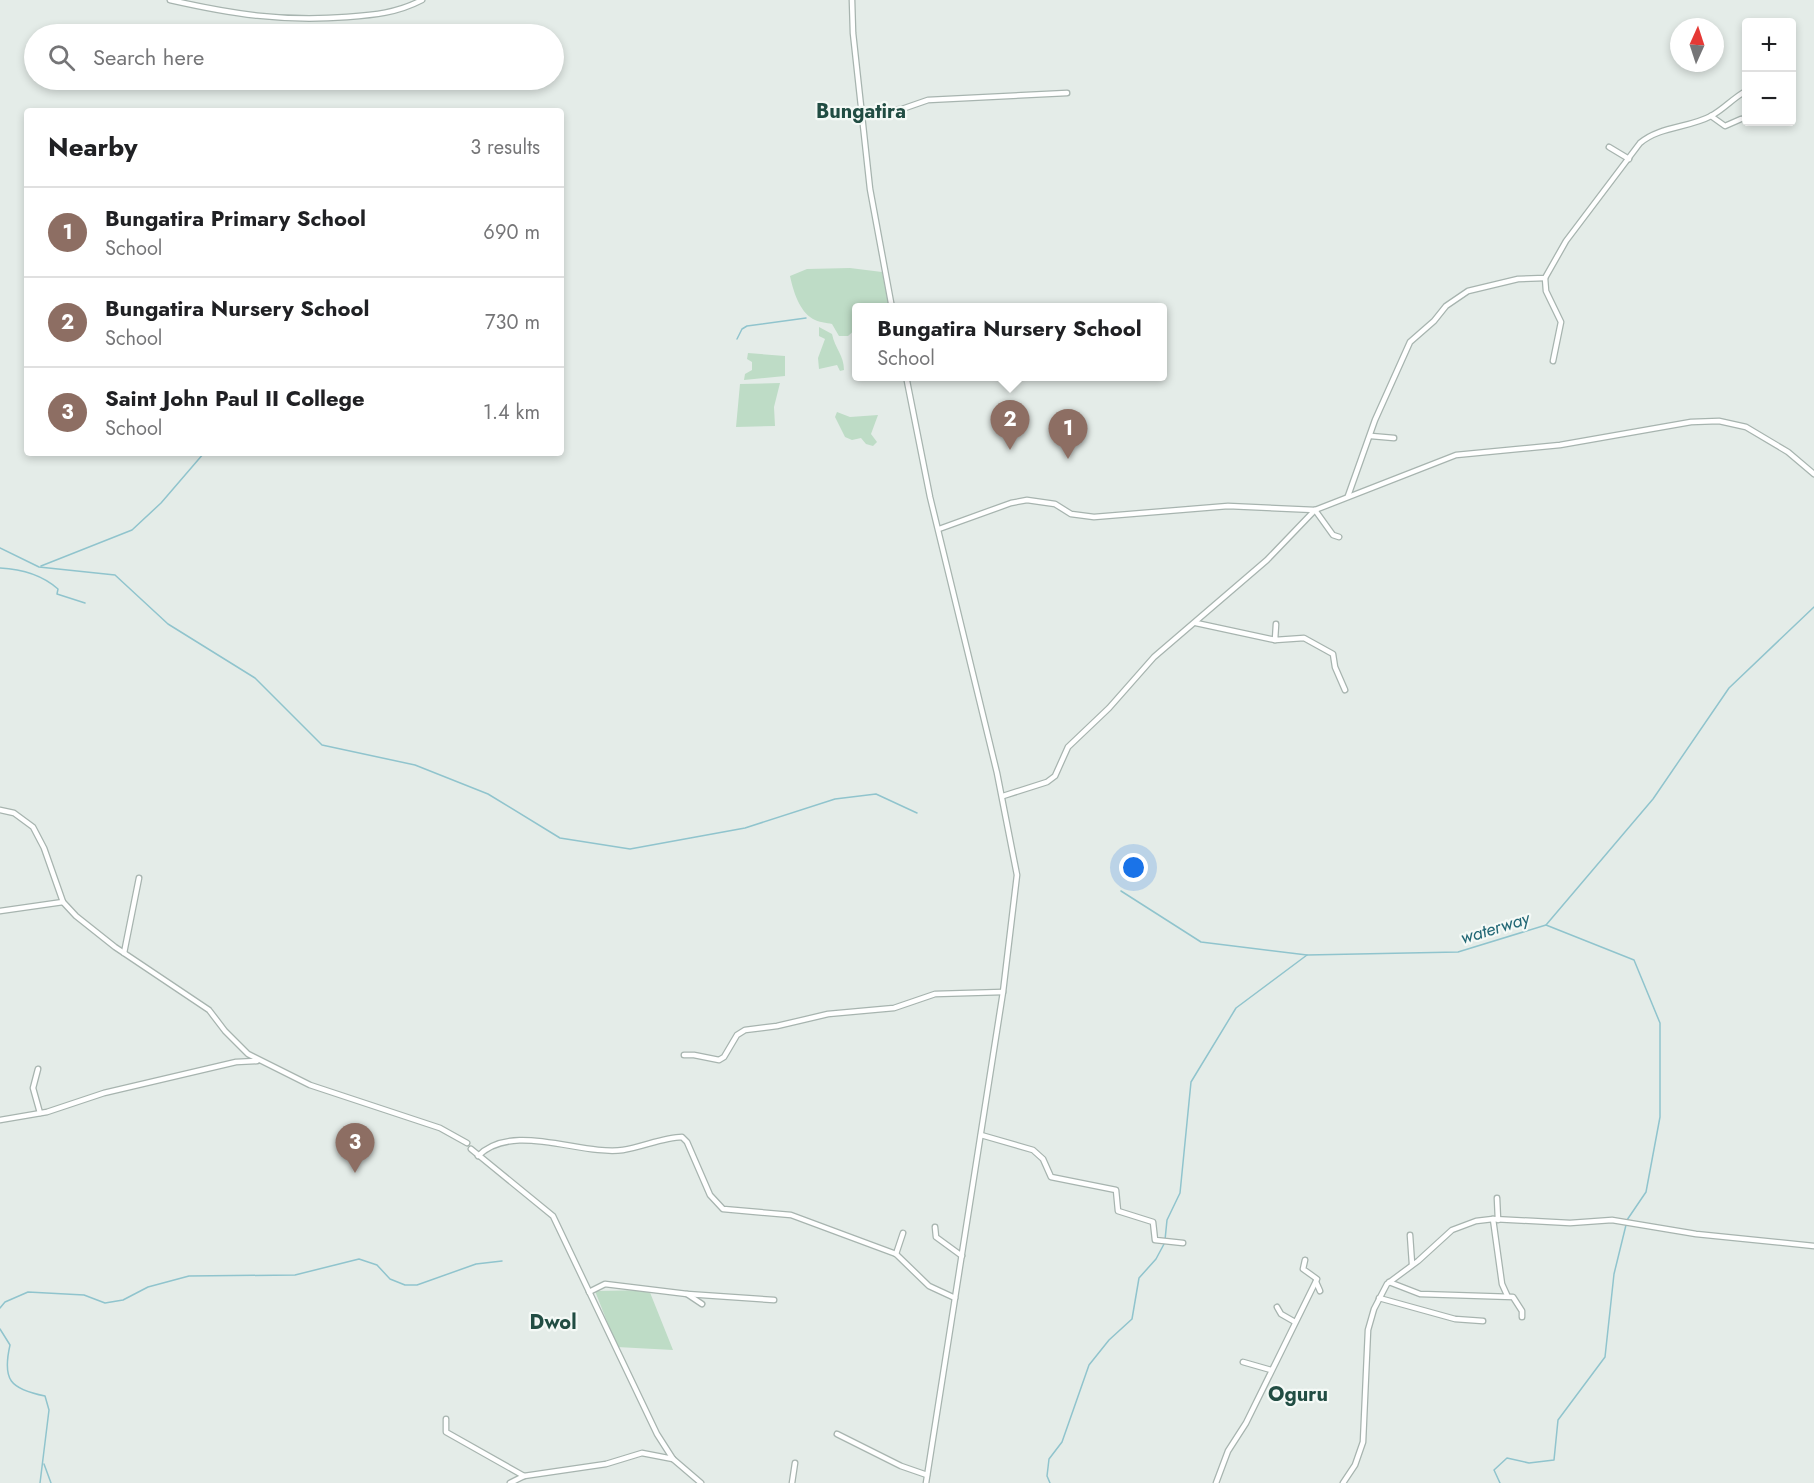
<!DOCTYPE html>
<meta charset="utf-8">
<style>
:root{--surface:#fff;--page:#f2f2f2;--text:#202124;--muted:#757577;--line:#e0e0e0;--accent:#b45309}
body{margin:0;font-family:Jost,sans-serif;background:var(--page);color:var(--text)}
.controls{position:absolute;right:18px;top:18px;display:grid;overflow:hidden;border-radius:6px;box-shadow:0 3px 9px #0003}
.controls button{width:54px;height:54px;display:grid;place-items:center;padding:0;border:0;border-bottom:2px solid var(--line);background:var(--surface);color:var(--text);font:30px sans-serif}
.compass{position:absolute;left:1670px;top:18px;width:54px;height:54px;border-radius:50%;background:var(--surface);box-shadow:0 3px 9px #0003;rotate:3deg}
.you{position:absolute;left:1134px;top:868px;width:21px;height:21px;margin:-15px;border:4px solid #fff;border-radius:50%;background:#1a73e8;box-shadow:0 0 0 9px #1a73e833}
.badge{display:grid;place-items:center;width:39px;height:39px;border-radius:50%;background:var(--accent);color:#fff;font-size:20px;font-weight:700}
.pin{position:absolute;translate:-50% -50px;filter:drop-shadow(0 2px 3px #0008)}
.pin::after{content:'';position:absolute;top:32px;width:21px;height:18px;background:inherit;clip-path:polygon(0 0,100% 0,50% 100%)}
.popup{position:absolute;left:852px;top:303px;width:315px;height:78px;box-sizing:border-box;display:grid;place-content:center;border-radius:6px;background:var(--surface);filter:drop-shadow(0 2px 4px #0005);font-size:20px;white-space:nowrap;color:var(--muted)}
.popup b{font-size:22px;color:var(--text)}
.popup::after{content:'';position:absolute;left:50%;top:100%;margin-left:-12px;border:12px solid transparent;border-top-color:var(--surface)}
.list{margin:0;padding:0;list-style:none}
h2{display:flex;justify-content:space-between;align-items:center;height:78px;margin:0;padding:0 24px;font-size:26px}
h2 small{font-size:20px;font-weight:400;color:var(--muted)}
.list li{display:grid;grid-template-columns:39px 1fr auto;gap:18px;align-items:center;box-sizing:border-box;height:90px;padding:0 24px;border-top:2px solid var(--line)}
.list b{display:block;font-size:22px;white-space:nowrap}
.list p{margin:0;font-size:20px;white-space:nowrap;color:var(--muted)}
.list em{font-size:20px;font-style:normal;color:var(--muted)}
.icon{flex:none;width:33px;height:33px;fill:none;stroke:currentColor;stroke-width:2;stroke-linecap:round;stroke-linejoin:round}
.map{position:relative;flex:none;width:1814px;height:1483px;overflow:hidden}
.search{position:absolute;background:var(--surface);box-shadow:0 3px 9px #0003;left:24px;top:24px;width:540px;height:66px;display:flex;align-items:center;gap:15px;box-sizing:border-box;padding:0 21px;border-radius:33px;color:var(--muted);font-size:22px}
.panel{position:absolute;background:var(--surface);box-shadow:0 3px 9px #0003;left:24px;top:108px;width:540px;height:348px;border-radius:6px}
.map>svg:first-child{display:block}
.green{fill:#bedcc6}
.lines{fill:none;stroke-linecap:round;stroke-linejoin:round}
.stream{stroke:#90c4cd;stroke-width:1.5}
.minor-casing{stroke:#a7b4af;stroke-width:7}
.minor{stroke:#fff;stroke-width:4.5}
.labels{text-anchor:middle;dominant-baseline:central;stroke-width:4.5;stroke-linejoin:round;paint-order:stroke}
.water-label{font-size:18px;font-style:italic;fill:#226775;stroke:#f4f9f6}
.quarter-label{font-size:20px;font-weight:bold;fill:#214d43;stroke:#f4f9f6}
</style>
<div class="map">
<svg width="1814" height="1483" viewBox="0 0 1814 1483">
<rect width="100%" height="100%" fill="#e4ece8"/>
<g class="green">
<path d="M850 268 882 272 889 307 857 308V328L848 336H839L832 324C827 323 818 322 813 319 799 311 793 290 790 276L807 269Z"/>
<path d="M819 327 832 334C835 349 844 355 844 370L840 371 837 365 819 369 818 358 825 339 819 336Z"/>
<path d="M748 353 785 356V376L744 380 745 374 752 370V362L747 359Z"/>
<path d="M780 383 774 407 775 426 736 427 740 384Z"/>
<path d="M837 412 850 417 878 415 871 434 877 442 873 446 866 444 861 438 852 440 845 437 835 417Z"/>
<path d="M649 1290 673 1350 617 1347 595 1291Z"/>
</g>
<g class="lines">
<g class="stream">
<path d="M737 339 742 329 747 326 806 318"/>
<path d="M0 548 39 567 115 575 168 624 255 678 322 745 415 765 488 794 560 838 630 849 745 828 835 799 876 794 917 813"/>
<path d="M41 566 132 530 161 503 204 453"/>
<path d="M0 568C21 569 41 574 58 589L57 594 85 603"/>
<path d="M1121 891 1201 942 1307 955 1458 952 1546 925 1653 799 1729 688 1814 607"/>
<path d="M1546 925 1634 960 1660 1023V1117L1646 1192 1627 1220"/>
<path d="M1165 1240 1167 1220 1180 1193 1191 1082 1236 1008 1307 955"/>
<path d="M0 1308 5 1302 28 1292 84 1295 105 1303 123 1300 148 1287 189 1276 295 1275 359 1259 377 1265 390 1279 405 1285H417L476 1264 502 1261"/>
<path d="M0 1329 10 1345C2 1380 10 1389 45 1396L49 1410 40 1483"/>
<path d="M44 1464 51 1483"/>
<path d="M1050 1483 1047 1476 1049 1459 1062 1442 1089 1365 1109 1340 1132 1319 1139 1278 1156 1259 1164 1244"/>
<path d="M1500 1483 1494 1470 1507 1458 1529 1463 1554 1460 1558 1420 1605 1357 1614 1274 1626 1225"/>
</g>
<g class="minor-casing">
<g id="minor">
<path d="M170 0C232 14 282 22 347 17 374 15 397 13 422 0"/>
<path d="M852 0 853 33 870 189 892 308"/>
<path d="M862 113 902 109 928 100 1067 93"/>
<path d="M1711 116 1725 126 1741 119"/>
<path d="M1609 147 1629 159"/>
<path d="M1545 278 1546 291 1561 322 1553 361"/>
<path d="M906 376 930 497 997 773 1017 875 1003 992 926 1483"/>
<path d="M1371 436 1394 438"/>
<path d="M1348 496 1375 420 1410 342 1434 321 1446 306 1468 291 1518 279 1545 278 1566 241 1640 143C1660 126 1689 128 1711 116 1724 109 1733 98 1746 91"/>
<path d="M939 529 1011 503 1027 500 1055 504 1071 514 1094 517 1228 506 1315 510 1456 455 1560 445 1691 422 1719 421 1746 427 1788 452 1814 474"/>
<path d="M1196 623 1275 640"/>
<path d="M1276 624 1275 640 1304 638 1333 654 1335 667 1345 690"/>
<path d="M1003 796 1047 782 1055 776 1068 747 1109 708 1154 657 1267 560 1315 510 1333 535 1339 537"/>
<path d="M0 810 14 813 33 827 44 848 63 902 76 916 115 947 209 1010 225 1031 248 1054 310 1085 440 1128 467 1143"/>
<path d="M0 911 63 902"/>
<path d="M124 953 139 878"/>
<path d="M684 1055H694L719 1060 724 1057 737 1035 745 1030 777 1026 828 1014 894 1008 935 994 1003 992"/>
<path d="M38 1069 33 1088 40 1113"/>
<path d="M0 1120 47 1112 104 1093 236 1062 257 1061"/>
<path d="M981 1135 1033 1150 1043 1159 1051 1177 1116 1190 1118 1211 1153 1222 1155 1240 1183 1243"/>
<path d="M471 1149 553 1216 657 1434 673 1459 701 1483"/>
<path d="M478 1156C513 1121 581 1156 623 1150 642 1147 665 1137 682 1137L687 1142 710 1195 723 1209 791 1215 896 1254 929 1286 955 1298"/>
<path d="M1497 1198 1498 1220"/>
<path d="M1493 1219 1502 1284 1507 1295"/>
<path d="M935 1227 936 1237 962 1256"/>
<path d="M1410 1235 1412 1264"/>
<path d="M896 1254 903 1233"/>
<path d="M1316 1282 1320 1291"/>
<path d="M1389 1282 1420 1294 1513 1297 1522 1311V1317"/>
<path d="M589 1292 605 1284 687 1294 702 1304"/>
<path d="M687 1294 774 1300"/>
<path d="M1379 1298 1455 1319 1483 1321"/>
<path d="M1277 1307 1281 1314 1295 1322"/>
<path d="M1243 1362 1271 1370"/>
<path d="M446 1419V1432L524 1476"/>
<path d="M837 1434 901 1466 927 1475"/>
<path d="M510 1483 524 1476 606 1464 642 1453 673 1459"/>
<path d="M792 1483 795 1463"/>
<path d="M1216 1483 1228 1451 1246 1423 1317 1279 1303 1269 1305 1260"/>
<path d="M1343 1483 1355 1465 1363 1442 1368 1330 1374 1309 1387 1284 1418 1261 1452 1230 1476 1221 1493 1219 1570 1223 1612 1220 1696 1234 1814 1246"/>
</g>
</g>
<use href="#minor" class="minor"/>
</g>
<g class="labels">
<g class="water-label">
<text transform="translate(1495 928) rotate(-17)">waterway</text>
</g>
<g class="quarter-label">
<text x="861" y="111">Bungatira</text>
<text x="553" y="1322">Dwol</text>
<text x="1298" y="1394">Oguru</text>
</g>
</g>
</svg>
<div class="controls">
<button>+</button>
<button>−</button>
</div>
<svg class="compass" viewBox="-18 -18 36 36"><path d="M0-13l5 13h-10z" fill="#e53935"/><path d="M0 13l5-13h-10z" fill="#757577"/></svg>
<div class="you"></div>
<div class="pin badge" style="left:1068px;top:459px;background:#8d6e63">1</div>
<div class="pin badge" style="left:1010px;top:450px;background:#8d6e63">2</div>
<div class="popup"><b>Bungatira Nursery School</b>School</div>
<div class="pin badge" style="left:355px;top:1173px;background:#8d6e63">3</div>
<div class="search"><svg class="icon" aria-label="search" viewBox="0 0 24 24"><circle cx="10" cy="10" r="6"/><path d="M15 15l6 6"/></svg>Search here</div>
<section class="panel">
<h2>Nearby<small>3 results</small></h2>
<ul class="list">
<li><span class="badge" style="background:#8d6e63">1</span><div><b>Bungatira Primary School</b><p>School</p></div><em>690 m</em></li>
<li><span class="badge" style="background:#8d6e63">2</span><div><b>Bungatira Nursery School</b><p>School</p></div><em>730 m</em></li>
<li><span class="badge" style="background:#8d6e63">3</span><div><b>Saint John Paul II College</b><p>School</p></div><em>1.4 km</em></li>
</ul>
</section>
</div>
